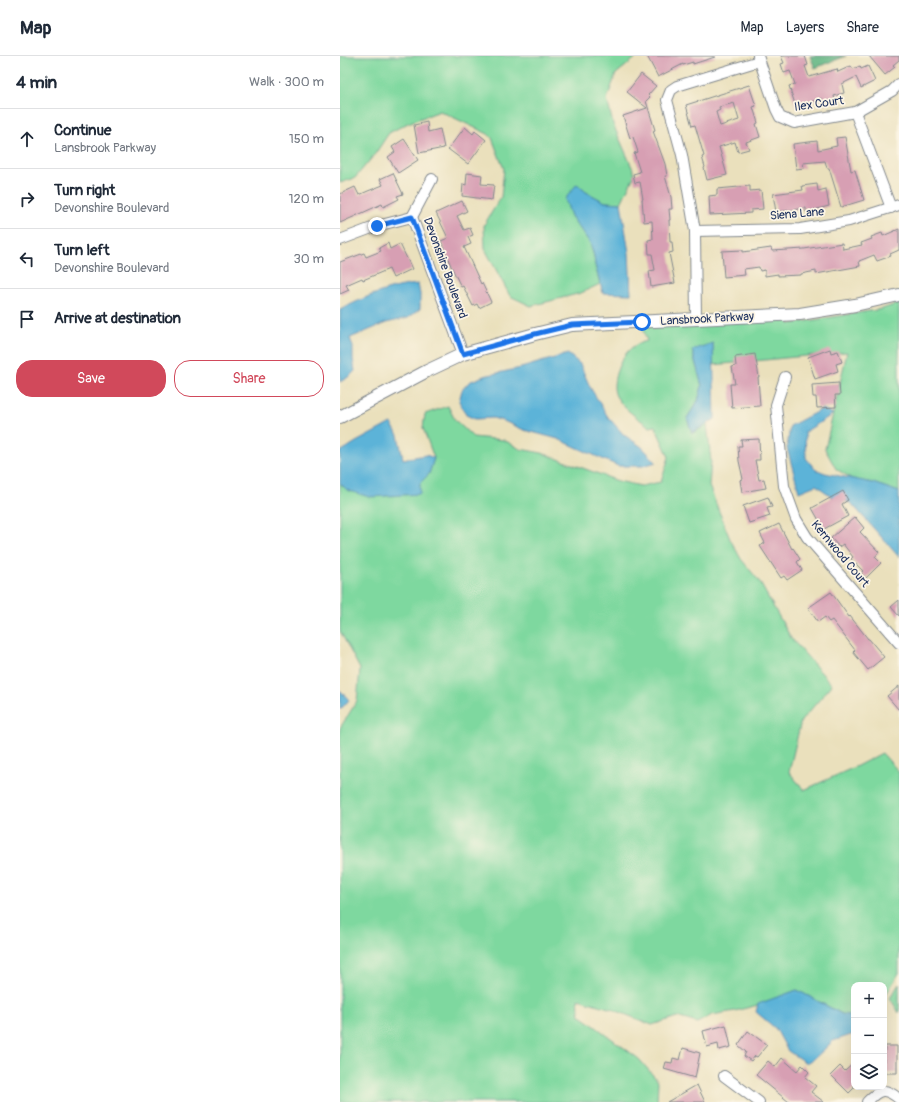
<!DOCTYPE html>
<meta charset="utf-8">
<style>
:root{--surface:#fff;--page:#f6f6f7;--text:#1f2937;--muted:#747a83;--line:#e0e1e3;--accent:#d1495b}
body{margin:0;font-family:Pangolin,sans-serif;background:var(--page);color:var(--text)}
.controls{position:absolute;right:12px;bottom:12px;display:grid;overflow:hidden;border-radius:8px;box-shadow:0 4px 16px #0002}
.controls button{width:36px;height:36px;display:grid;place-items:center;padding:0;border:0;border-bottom:1px solid var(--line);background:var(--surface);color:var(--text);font:20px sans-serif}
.stop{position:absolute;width:12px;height:12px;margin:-9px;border:3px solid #1a73e8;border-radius:50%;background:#fff}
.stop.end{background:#1a73e8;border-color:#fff;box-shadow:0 1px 4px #0008}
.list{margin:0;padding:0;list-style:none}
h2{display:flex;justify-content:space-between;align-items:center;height:52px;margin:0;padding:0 16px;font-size:17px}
h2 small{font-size:13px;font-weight:400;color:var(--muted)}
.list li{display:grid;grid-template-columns:26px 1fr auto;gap:12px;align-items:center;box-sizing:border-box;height:60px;padding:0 16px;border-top:1px solid var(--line)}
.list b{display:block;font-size:15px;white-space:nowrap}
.list p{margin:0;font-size:13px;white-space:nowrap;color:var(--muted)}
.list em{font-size:13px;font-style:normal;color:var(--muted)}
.actions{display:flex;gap:8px;padding:12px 16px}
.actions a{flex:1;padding:9px 0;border:1px solid var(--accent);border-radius:16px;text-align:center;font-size:14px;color:var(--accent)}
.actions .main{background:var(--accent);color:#fff}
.icon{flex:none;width:22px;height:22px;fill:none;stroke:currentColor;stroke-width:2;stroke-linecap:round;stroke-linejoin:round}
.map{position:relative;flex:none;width:559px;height:1046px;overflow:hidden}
header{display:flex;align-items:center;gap:24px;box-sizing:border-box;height:56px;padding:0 20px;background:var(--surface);border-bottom:1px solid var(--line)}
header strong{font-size:19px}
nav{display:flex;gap:22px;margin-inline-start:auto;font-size:14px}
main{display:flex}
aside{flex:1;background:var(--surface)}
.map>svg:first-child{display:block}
.green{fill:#7ed89f;stroke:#4c847e}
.forest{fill:#66b886;stroke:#407472}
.water{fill:#5bb3d8;stroke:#3b719b}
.building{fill:#d79fb3;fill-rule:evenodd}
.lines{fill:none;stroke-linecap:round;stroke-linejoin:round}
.minor-casing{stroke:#82888d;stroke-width:12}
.tertiary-casing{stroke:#82888d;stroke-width:14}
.minor{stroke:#fff;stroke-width:10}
.tertiary{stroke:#fff;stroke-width:12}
.route{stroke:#1a73e8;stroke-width:5}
.labels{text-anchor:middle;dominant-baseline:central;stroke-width:3.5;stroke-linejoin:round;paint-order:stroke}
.street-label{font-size:12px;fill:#1b2f5e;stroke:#fcf5e5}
</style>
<header>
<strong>Map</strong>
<nav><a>Map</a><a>Layers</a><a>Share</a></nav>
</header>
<main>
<aside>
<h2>4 min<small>Walk · 300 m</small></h2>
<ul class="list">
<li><svg class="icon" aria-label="ahead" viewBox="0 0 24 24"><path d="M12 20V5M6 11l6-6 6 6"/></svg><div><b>Continue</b><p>Lansbrook Parkway</p></div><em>150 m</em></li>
<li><svg class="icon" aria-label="right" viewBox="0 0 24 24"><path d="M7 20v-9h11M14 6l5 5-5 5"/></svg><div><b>Turn right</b><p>Devonshire Boulevard</p></div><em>120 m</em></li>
<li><svg class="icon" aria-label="left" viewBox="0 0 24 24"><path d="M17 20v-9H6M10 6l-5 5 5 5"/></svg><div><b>Turn left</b><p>Devonshire Boulevard</p></div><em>30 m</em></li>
<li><svg class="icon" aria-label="arrive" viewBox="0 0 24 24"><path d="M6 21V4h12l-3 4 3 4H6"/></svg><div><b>Arrive at destination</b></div></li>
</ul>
<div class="actions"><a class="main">Save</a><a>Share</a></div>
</aside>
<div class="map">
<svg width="559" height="1046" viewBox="0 0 559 1046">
<rect width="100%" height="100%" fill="#fcf5e5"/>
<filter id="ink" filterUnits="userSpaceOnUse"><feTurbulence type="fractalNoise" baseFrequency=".025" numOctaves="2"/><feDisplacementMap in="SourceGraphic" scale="8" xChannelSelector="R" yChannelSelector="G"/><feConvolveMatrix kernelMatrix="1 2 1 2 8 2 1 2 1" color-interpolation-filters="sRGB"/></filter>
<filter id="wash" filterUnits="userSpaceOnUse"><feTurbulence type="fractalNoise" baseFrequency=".012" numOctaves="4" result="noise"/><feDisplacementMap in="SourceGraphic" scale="16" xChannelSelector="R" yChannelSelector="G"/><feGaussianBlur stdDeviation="0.9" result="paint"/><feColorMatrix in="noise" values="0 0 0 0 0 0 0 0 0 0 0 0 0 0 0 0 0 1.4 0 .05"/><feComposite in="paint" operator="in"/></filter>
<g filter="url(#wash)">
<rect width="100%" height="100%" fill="#eae0bc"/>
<g class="green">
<path d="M0 0H298L276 18 267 43 273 68 295 118 281 147 265 146 246 136 237 128 231 160 250 187 254 200 255 209 260 228 241 237 191 250 170 240 145 193 144 169 161 141 164 113 152 82 148 78 100 55 68 67 49 77 35 98 15 122 0 127Z"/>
<path d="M559 247V436L533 427 514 424 496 413 485 393 507 296 373 309V287L352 294 362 330 358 345 347 362 353 377 367 368 371 405 369 430 390 483 401 503 419 525 451 582 492 629 461 665 449 716 464 734 517 710 542 697 559 716V917L544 942V929H514V960L502 958 457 934 418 949 395 955 372 959 357 967 337 961 312 969 272 953 238 943 240 959 299 1003 318 1025 317 1046H0V672L17 645 20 613 0 575V427L7 434 80 427 89 418 94 402 83 372 85 358 108 350 115 364 133 381 164 384 180 393 202 397 278 425 301 430 321 426 329 401 315 370 310 371C298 362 284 354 276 340 269 326 282 295 296 289 299 287 304 286 307 285L302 270 448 263 449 268 542 253Z"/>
<path d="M559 928V957L550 942Z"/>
</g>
<path class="forest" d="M470 0H506L475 12Z"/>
<g class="water">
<path d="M237 128 246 136 265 146 281 147 289 197 291 238 263 237 255 209 254 200 250 187 231 160 225 143Z"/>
<path d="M78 228 80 238V253L68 262 46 267 10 282 13 291V303L15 315 10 320 0 326V254C24 241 51 230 78 228Z"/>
<path d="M373 287 375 363 352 377 347 362 358 345 362 330 352 294Z"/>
<path d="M228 298 240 308 250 331 268 361 284 379 302 391 316 406 303 410H278L218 383 184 374 166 366 153 362 135 363 126 359 119 345 122 334 129 326 144 320 181 312Z"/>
<path d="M482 353 493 358 465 376 466 402 475 413 485 417 533 427 559 436V501L511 447 491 440 476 429 459 436 447 392 450 370Z"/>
<path d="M51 367 58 379 63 403 86 399 94 402 89 418 80 427V438L29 441 7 434 0 427V396L16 386Z"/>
<path d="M0 634 9 644 0 654Z"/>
<path d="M457 934 502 958 514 960V978L493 985 476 1001 466 1007 448 995 436 973 416 956 418 948Z"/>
</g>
<g id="blocks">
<g class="building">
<path d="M307 0H375V1L353 8V6L343 9V8L318 21Z"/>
<path d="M441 0H465L468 9 465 10 469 21 497 13 498 16 511 10 513 13 520 10 521 13 528 10 535 25 521 32 516 21 502 28 504 37 494 40 495 44 483 48 482 42 456 51 449 30 455 28 450 15 444 17 441 8 444 7Z"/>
<path d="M529 0H559V4L553 9 555 11 545 19Z"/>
<path d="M301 18 316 30 308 39 310 41 306 45 315 74 313 75 325 108 327 120H325L331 141 332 153H329L330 164H329L330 186H332L333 196 329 197 335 227 311 231 309 215 315 214 312 198H309L308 184 313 183 312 165 304 166 302 143H303L300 126 295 127 293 118 300 116 294 97 298 96 293 81 290 82 283 60 307 52 287 36Z"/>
<path d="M409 29 416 50 413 51 418 67 416 68 420 81 406 86 409 93 398 96 395 86 379 91 387 119 367 124 364 112 365 111 362 101 364 100 355 69 352 70 346 49ZM394 47 399 64 380 70 376 56 380 54 379 51Z"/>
<path d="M87 66 88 76 100 73 104 92 79 97 74 69Z"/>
<path d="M125 71 133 78 135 75 146 84 128 108 108 93Z"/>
<path d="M505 81 511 115 515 114 524 144 501 151 489 112H487L485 105 463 107 464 112 456 113 453 88 477 85 478 94 497 90 496 82Z"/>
<path d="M64 83 78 104 58 117 48 101 55 96 52 91Z"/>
<path d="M53 117 63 138 57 140 59 143 43 151 42 148 0 167V138L15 131 19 139 28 135 43 129 40 123Z"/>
<path d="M127 117 142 119 141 128 154 129 152 144 122 140 123 128 126 129Z"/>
<path d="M477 128 478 135 486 133 489 150 466 156V152L436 156 433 138 463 134 462 130Z"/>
<path d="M410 130V135L421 134 423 153 411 154V157L370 159 369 140 377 139V133Z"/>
<path d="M122 145 127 155 117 160 124 174 130 172 133 179 128 181 131 188 124 191 141 228 142 227 151 246 139 252 137 248 133 250 123 230 121 231 111 210 101 185 108 182 96 157Z"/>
<path d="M559 173V194L550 198 551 200 537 205 534 199 519 205 520 210 476 218V215L461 218V219L438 220V218L425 220V214L420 215 419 211 404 213 405 219 384 221 382 195 403 194V196L431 192 432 195 464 193 502 187 503 193 522 189 521 187 532 183 531 181 542 177 543 180Z"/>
<path d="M48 187 50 193 60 188 72 213 53 222 49 213 23 224 22 222 6 229 9 234 0 238V206L24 197 26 201 41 195 39 192Z"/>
<path d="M490 293 491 297 498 295 502 306 496 308 498 315 475 323 468 301Z"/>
<path d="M415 298 419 321H418L420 350 392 352 390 328H395L392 311 396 310 395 301Z"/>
<path d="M499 327 500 339H495L496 351 477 352 476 341H473L472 329Z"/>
<path d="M419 383 420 404H415L419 424 424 423 426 432 402 436 400 424 403 423 399 405 398 390H402L401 384Z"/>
<path d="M503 435 508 444 502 448 508 460 484 473 472 452Z"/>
<path d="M428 441 432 451 427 452 430 460 409 467 403 450Z"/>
<path d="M515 461 524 472 520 476 539 496 535 501 541 507 526 522 521 517 523 515 511 503 513 501 503 488 499 491 491 482Z"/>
<path d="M439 468 452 493 453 492 460 503 457 506 462 514 447 524 444 520 441 522 420 490 425 487 420 477Z"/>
<path d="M491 536 509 561 510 560 528 583H529L544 601 528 614 513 596 515 594 492 564 489 566 485 561 478 566 468 552Z"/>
<path d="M559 544V560L551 551Z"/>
<path d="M559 630V654L547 640Z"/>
<path d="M386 969 391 991 379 994 378 988 367 991 363 975Z"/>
<path d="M408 975 427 989 417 1001 415 1000 411 1005 404 1000 406 996 398 989Z"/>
<path d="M545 990H557V1017H544Z"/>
<path d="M343 992 360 997 355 1022 324 1013 326 1006 332 1007 333 1002 340 1004Z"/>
<path d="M442 1002 457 1015 462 1009 469 1016 465 1021 476 1030 471 1036 484 1046H449L416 1019 428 1005 435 1011Z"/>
<path d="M514 1007V1032L509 1037 491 1019 500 1010 505 1015Z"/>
<path d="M357 1029 365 1046H327Z"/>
</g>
</g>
</g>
<g filter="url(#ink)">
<use href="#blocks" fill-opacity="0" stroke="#82888d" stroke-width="1"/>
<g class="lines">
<g class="minor-casing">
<g id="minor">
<path d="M418 0 436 53 440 61 454 67 515 56 552 35 559 28"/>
<path d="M515 56 551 152"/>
<path d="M72 161 123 298"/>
<path d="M72 161 92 123"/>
<path d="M355 175 460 173 509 165 559 149"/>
<path d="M0 184 37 170 72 161"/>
<path d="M356 263 355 175 342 99 327 44 331 34 337 30 419 5"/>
<path d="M445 321 436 349 444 430 456 463 467 481 559 587"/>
<path d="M384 1020 419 1046"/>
<path d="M527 1046C539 1033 545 1031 559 1043"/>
</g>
</g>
<g class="tertiary-casing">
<path id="tertiary" d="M0 361 87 315 123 298 195 278 232 269 460 258 515 249 559 239"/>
</g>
<use href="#minor" class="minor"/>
<use href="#tertiary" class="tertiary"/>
</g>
</g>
<g class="lines" filter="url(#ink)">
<path class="route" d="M37 170 72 161 123 298 195 278 232 269 302 266"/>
</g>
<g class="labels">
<g class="street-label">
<text transform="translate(479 48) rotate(-8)">Ilex Court</text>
<text transform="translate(457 158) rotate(-5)">Siena Lane</text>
<text transform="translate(105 212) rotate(70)">Devonshire Boulevard</text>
<text transform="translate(367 263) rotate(-3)">Lansbrook Parkway</text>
<text transform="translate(500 498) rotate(50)">Kernwood Court</text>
</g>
</g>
</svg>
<div class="controls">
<button>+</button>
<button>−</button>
<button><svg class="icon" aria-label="layers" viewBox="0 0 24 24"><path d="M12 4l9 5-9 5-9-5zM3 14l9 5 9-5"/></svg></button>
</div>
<div class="stop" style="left:302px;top:266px"></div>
<div class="stop end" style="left:37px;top:170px"></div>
</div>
</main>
